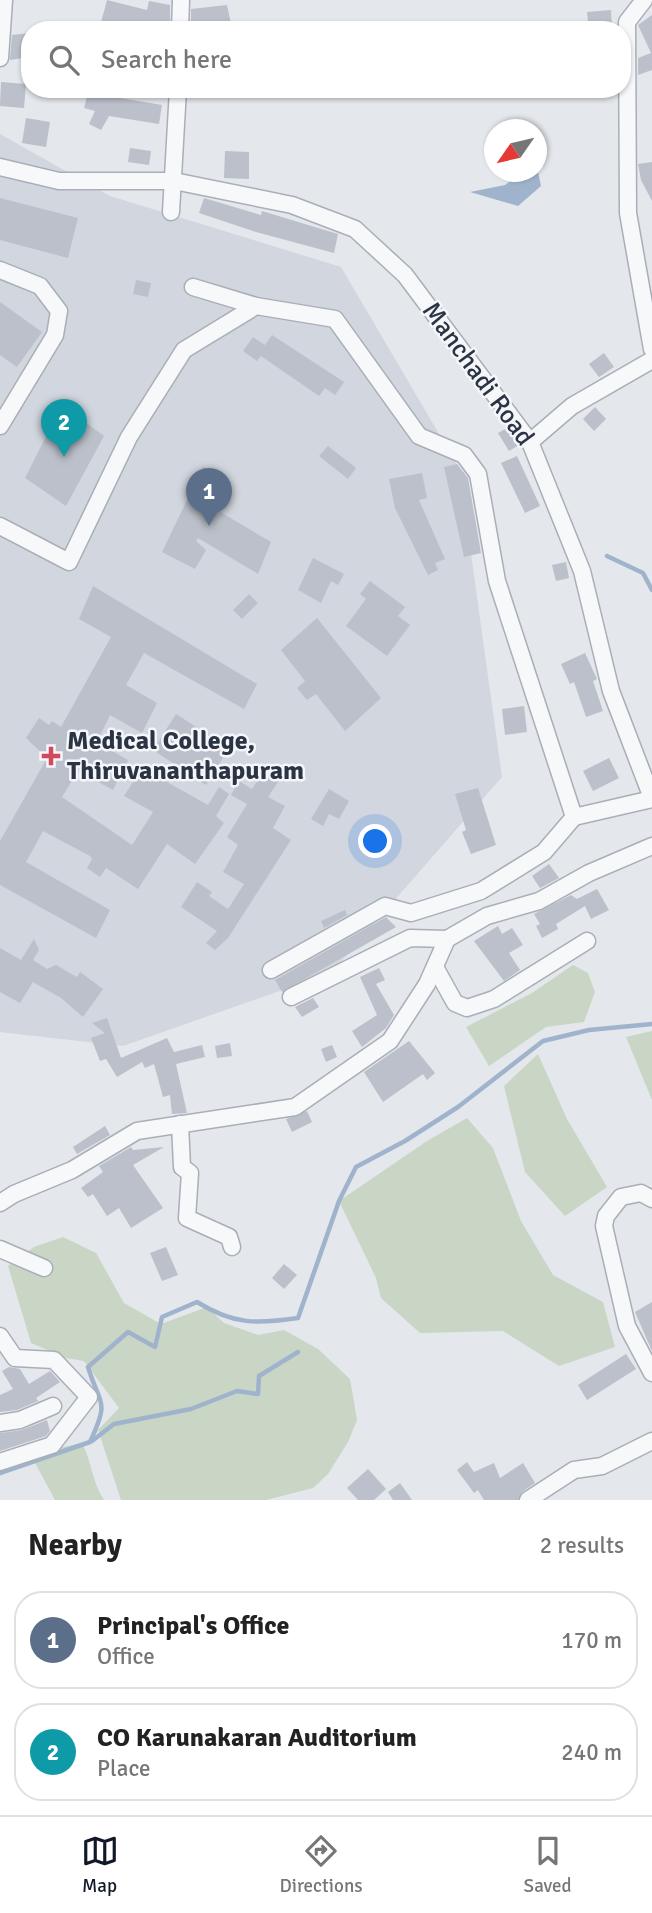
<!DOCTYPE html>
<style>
:root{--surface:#fff;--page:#f6f6f6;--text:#222;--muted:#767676;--line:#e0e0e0;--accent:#111827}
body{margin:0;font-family:Signika,sans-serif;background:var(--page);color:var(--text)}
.compass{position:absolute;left:484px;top:119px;width:63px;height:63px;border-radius:50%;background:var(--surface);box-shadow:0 2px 5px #0004;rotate:236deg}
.you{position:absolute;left:376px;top:842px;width:24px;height:24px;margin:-18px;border:5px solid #fff;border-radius:50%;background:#1a73e8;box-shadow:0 0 0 10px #1a73e833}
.badge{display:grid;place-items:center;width:46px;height:46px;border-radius:50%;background:var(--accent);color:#fff;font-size:23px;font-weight:700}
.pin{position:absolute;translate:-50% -58px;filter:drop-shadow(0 2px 4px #0008)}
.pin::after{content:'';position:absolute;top:37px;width:24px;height:21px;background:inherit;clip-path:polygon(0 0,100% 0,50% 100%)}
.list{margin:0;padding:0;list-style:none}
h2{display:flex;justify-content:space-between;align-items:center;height:91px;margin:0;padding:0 28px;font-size:30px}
h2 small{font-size:23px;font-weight:400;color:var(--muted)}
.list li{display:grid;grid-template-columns:46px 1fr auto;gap:21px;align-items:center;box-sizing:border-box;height:98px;margin:0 14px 14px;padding:0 14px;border:2px solid var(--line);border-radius:28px}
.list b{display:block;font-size:26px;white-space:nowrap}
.list p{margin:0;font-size:23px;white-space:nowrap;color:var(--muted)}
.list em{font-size:23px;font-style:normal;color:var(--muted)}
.icon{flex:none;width:38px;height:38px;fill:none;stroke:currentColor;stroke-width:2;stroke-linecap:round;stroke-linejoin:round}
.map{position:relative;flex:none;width:652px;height:1500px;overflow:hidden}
.search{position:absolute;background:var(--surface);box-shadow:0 2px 5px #0004;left:21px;right:21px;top:21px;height:77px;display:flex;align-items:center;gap:18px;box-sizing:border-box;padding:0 24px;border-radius:28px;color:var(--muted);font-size:26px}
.sheet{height:315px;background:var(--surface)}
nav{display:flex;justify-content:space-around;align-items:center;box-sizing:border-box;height:98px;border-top:2px solid var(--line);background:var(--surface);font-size:19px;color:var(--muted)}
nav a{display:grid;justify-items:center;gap:4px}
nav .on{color:var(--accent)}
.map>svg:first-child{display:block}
.built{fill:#d2d6de}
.green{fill:#c9d6c5}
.water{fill:#9fb4cc}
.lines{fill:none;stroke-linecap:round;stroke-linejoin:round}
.stream{stroke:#9fb4cc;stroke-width:4.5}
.building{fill:#bbc0ca}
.minor-casing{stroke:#a9aeb7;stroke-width:19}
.minor{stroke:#f7f8fa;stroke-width:16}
.poi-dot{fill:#d1495b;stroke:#f4f6f9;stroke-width:2.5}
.labels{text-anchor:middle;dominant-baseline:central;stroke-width:5;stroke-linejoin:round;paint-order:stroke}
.street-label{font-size:26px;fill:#2b3445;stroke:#f4f6f9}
.poi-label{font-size:26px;font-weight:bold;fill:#2b3445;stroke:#f4f6f9;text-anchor:start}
</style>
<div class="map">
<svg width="652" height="1500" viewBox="0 0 652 1500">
<rect width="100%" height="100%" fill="#e4e7ec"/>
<path class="built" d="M0 134 110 196 341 267 459 468 502 777 331 973 123 1046 0 1032Z"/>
<g class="green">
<path d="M573 965 588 973 595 992 584 1022 546 1027 489 1066 466 1027 532 993Z"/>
<path d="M652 1031V1100L626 1037Z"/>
<path d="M538 1054 567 1119 607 1187 565 1216 525 1172 504 1086Z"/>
<path d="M467 1118 493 1148 521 1221 553 1275 603 1302 615 1347 559 1366 503 1331 420 1333 381 1298 376 1278 339 1201 427 1141Z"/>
<path d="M63 1237 96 1253 124 1303 161 1324 207 1307 224 1323 258 1335 284 1330 318 1349 350 1379 357 1420 348 1442 328 1474 313 1488 266 1500H121L98 1430 119 1408 84 1361 66 1358 31 1343 8 1266 34 1247Z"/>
<path d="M82 1443C92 1462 92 1482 104 1500H55L33 1459 59 1448Z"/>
</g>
<path class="water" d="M537 167 541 186 518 206 470 192 505 185 522 172H536Z"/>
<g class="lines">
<g class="stream">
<path d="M607 556 643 573 652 590"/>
<path d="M92 1441 114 1424 191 1409 237 1391 258 1394 259 1376 298 1352"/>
<path d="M0 1473 90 1442C110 1399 100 1407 88 1367L128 1332 155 1347 162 1317 197 1302C234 1325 257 1324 298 1318L339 1201 356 1167 405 1141 458 1107 543 1041 589 1030 652 1024"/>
</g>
</g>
<g class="building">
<path d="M107 0 147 10 149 1 170 5V30H99Z"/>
<path d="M227 5 231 24 222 25 223 30H191V9Z"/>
<path d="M611 10 612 30H589L587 12Z"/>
<path d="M652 15V70L638 75V58L651 53 638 25Z"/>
<path d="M30 33 29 57 10 60 12 35Z"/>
<path d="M1 82 26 84 24 108 0 106Z"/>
<path d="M89 89H113L114 97 162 105 159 124 109 116 101 130 89 124 95 111 84 108Z"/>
<path d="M26 118 50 122 46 147 22 143Z"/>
<path d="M130 148 151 151 149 165 128 162Z"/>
<path d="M225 151 249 152V179L224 178Z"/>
<path d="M652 162V201L641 180 638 164Z"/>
<path d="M0 198 78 218 68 258 0 240Z"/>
<path d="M204 198 261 215 262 211 338 234 334 253 256 232 199 213Z"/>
<path d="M136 280 151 283 148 297 133 294Z"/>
<path d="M0 302 42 332 17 367 0 355Z"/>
<path d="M272 335 344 382 335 395 325 388 319 396 261 356 257 361 243 351 253 337 265 345Z"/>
<path d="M604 353 614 367 599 377 589 364Z"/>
<path d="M62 405 104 436 66 506 25 478Z"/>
<path d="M595 407 606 419 594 431 583 419Z"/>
<path d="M507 428 519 445 509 451 498 433Z"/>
<path d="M328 446 356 468 348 479 319 456Z"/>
<path d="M517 456 540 506 525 513 501 463Z"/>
<path d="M457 464 468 478 481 553 464 557 444 467Z"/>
<path d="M203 467 231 482 217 510 271 542 258 574 198 538 196 541 206 550 195 569 162 552Z"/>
<path d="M422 473 427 498 419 500 445 559 435 563 438 570 428 575 395 508 389 479Z"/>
<path d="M313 558 344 574 338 585 331 581 321 603 298 590Z"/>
<path d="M566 562 569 578 556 581 552 565Z"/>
<path d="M370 581 405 607 398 616 410 625 387 656 346 626 366 599 360 594Z"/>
<path d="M93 586 257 684 244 709 144 653 126 685 157 703 142 733 110 715 97 742 128 760 113 790 78 771 62 797 132 845 153 812 124 796 142 768 208 805 219 787 229 794 216 816 224 823 195 864 167 844 138 889 106 868 100 877 87 868 92 859 90 856 43 831 26 862 110 910 96 938 0 885V841L47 758 26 738 39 718 49 725 52 721 61 727 111 637 79 619Z"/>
<path d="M249 594 258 603 242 619 233 610Z"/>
<path d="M317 618 381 698 345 731 316 694 307 700 297 688 305 681 281 650Z"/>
<path d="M585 653 597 679 593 681 603 711 586 717 574 682 570 684 561 664Z"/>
<path d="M524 706 527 732 505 735 502 709Z"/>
<path d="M176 714 229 748 206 785 153 750Z"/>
<path d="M609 758 619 778 593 791 583 771Z"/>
<path d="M263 772 278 782 268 797 285 806 273 828 291 840 228 938 215 950 206 943 217 931 181 907 197 882 212 892 209 896 228 909 244 884 223 872 238 845 227 837 247 804 231 795 239 781 252 789Z"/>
<path d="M478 788 496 845 471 854 462 832 466 830 455 794Z"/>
<path d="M329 789 349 801 339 819 329 814 323 826 311 819Z"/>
<path d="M549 864 559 878 540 888 532 876Z"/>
<path d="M597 889 609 910 591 919 585 906 556 924 558 929 542 938 536 926 540 924 534 914 571 895 577 899Z"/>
<path d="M345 910 347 915 324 928 321 921Z"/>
<path d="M386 917 396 927 282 992 275 980Z"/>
<path d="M498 926 502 934 512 928 523 945 509 953 520 970 504 981 474 941Z"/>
<path d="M34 939 39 950 33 960 47 969 56 965 77 977 80 972 103 989 83 1017 61 998 33 982 20 1003 0 992V948L21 960Z"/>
<path d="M379 968 385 980 376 984 394 1015 386 1028 362 1047 352 1031 377 1015 360 977Z"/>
<path d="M313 998 319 1007 302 1017 295 1007Z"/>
<path d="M107 1018 121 1058 167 1038 174 1052 202 1045 205 1057 176 1064 187 1113 172 1114 170 1095 163 1097 154 1064 145 1068 142 1062 117 1077 106 1059 100 1061 91 1038 105 1033 92 1023Z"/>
<path d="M409 1041 435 1073 427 1080 423 1074 383 1102 364 1072Z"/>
<path d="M230 1043 232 1056 217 1058 215 1046Z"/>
<path d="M332 1045 337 1057 326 1062 321 1049Z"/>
<path d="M307 1111 312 1122 292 1132 286 1119Z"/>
<path d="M105 1126 110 1135 77 1154 73 1147Z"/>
<path d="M131 1147 133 1150 164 1147 133 1165 163 1208 131 1228 119 1208 107 1216 93 1194 88 1197 81 1188 103 1172 99 1166Z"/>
<path d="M166 1247 178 1275 162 1281 150 1253Z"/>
<path d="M284 1264 297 1275 284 1289 272 1278Z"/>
<path d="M652 1302V1351L635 1312Z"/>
<path d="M626 1354 636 1369 587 1400 578 1385Z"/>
<path d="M9 1367 20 1369 29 1384 50 1371 60 1382 36 1398 38 1401 17 1410 0 1412V1395L13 1389 2 1371Z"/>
<path d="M47 1420 50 1431 46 1436 0 1451V1433L22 1430Z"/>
<path d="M467 1462 474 1472 494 1463 500 1478 523 1463 535 1483 522 1492 518 1500H484L478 1490 474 1493 457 1470Z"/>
<path d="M368 1469 386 1489 374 1500H358L347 1488Z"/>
<path d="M400 1483 412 1500H393L388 1492Z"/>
</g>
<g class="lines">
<g class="minor-casing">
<g id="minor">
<path d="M644 0 627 22 628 213 652 349"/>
<path d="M180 30 181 0"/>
<path d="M0 58 4 0"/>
<path d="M0 167 59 181H174L292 205 355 229 405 275 530 442 582 571 611 691 652 798"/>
<path d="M171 212 178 89"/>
<path d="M0 270 40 286 59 311 55 335 0 426"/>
<path d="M193 287 256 306"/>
<path d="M530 442 572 406 652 360"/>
<path d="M0 526 69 562 129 437 184 350 256 306 335 319 419 436 464 455 478 474 497 581 574 817 652 799"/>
<path d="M435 967 455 1003 467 1008 494 999 587 941"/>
<path d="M271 970 385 906 411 913 481 891 544 852 574 817"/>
<path d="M291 997 410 938 447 939"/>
<path d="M180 1124 182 1167 190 1173 187 1218 229 1237 232 1247"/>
<path d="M652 1199 641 1193 621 1197 606 1216 604 1226 627 1326 652 1373"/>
<path d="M0 1203 14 1194 72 1170 137 1131 295 1107 390 1041 427 984 447 939 487 916 539 901 589 873 652 846"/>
<path d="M0 1249 44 1268"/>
<path d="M0 1336 15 1358 54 1360 89 1397 52 1445 0 1462"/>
<path d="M0 1423 20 1420 53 1406"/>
<path d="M528 1500 574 1470 602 1466 652 1441"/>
</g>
</g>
<use href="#minor" class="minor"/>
</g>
<path class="poi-dot" d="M47.5 745.5h7v7h7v7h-7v7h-7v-7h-7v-7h7z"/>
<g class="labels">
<g class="street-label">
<text transform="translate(478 374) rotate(54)">Manchadi Road</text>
</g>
<g class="poi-label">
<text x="67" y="741">Medical College,<tspan x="67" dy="30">Thiruvananthapuram</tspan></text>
</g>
</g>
</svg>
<svg class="compass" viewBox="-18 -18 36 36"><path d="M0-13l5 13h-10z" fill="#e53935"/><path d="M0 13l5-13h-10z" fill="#767676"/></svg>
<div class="you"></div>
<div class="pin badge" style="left:209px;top:526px;background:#5c6f8a">1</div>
<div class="pin badge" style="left:64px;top:457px;background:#0f9aa8">2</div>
<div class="search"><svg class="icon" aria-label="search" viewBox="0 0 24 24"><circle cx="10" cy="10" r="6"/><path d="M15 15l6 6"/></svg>Search here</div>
</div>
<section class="sheet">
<h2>Nearby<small>2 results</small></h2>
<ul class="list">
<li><span class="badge" style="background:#5c6f8a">1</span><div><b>Principal's Office</b><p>Office</p></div><em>170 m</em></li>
<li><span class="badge" style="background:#0f9aa8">2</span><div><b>CO Karunakaran Auditorium</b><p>Place</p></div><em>240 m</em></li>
</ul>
</section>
<nav>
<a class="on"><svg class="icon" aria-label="map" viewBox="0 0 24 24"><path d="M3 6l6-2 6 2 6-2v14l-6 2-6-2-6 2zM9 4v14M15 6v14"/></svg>Map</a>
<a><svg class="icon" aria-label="directions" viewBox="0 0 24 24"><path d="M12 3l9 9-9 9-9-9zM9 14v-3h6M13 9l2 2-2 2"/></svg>Directions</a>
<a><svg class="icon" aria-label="saved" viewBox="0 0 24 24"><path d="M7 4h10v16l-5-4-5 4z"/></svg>Saved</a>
</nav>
